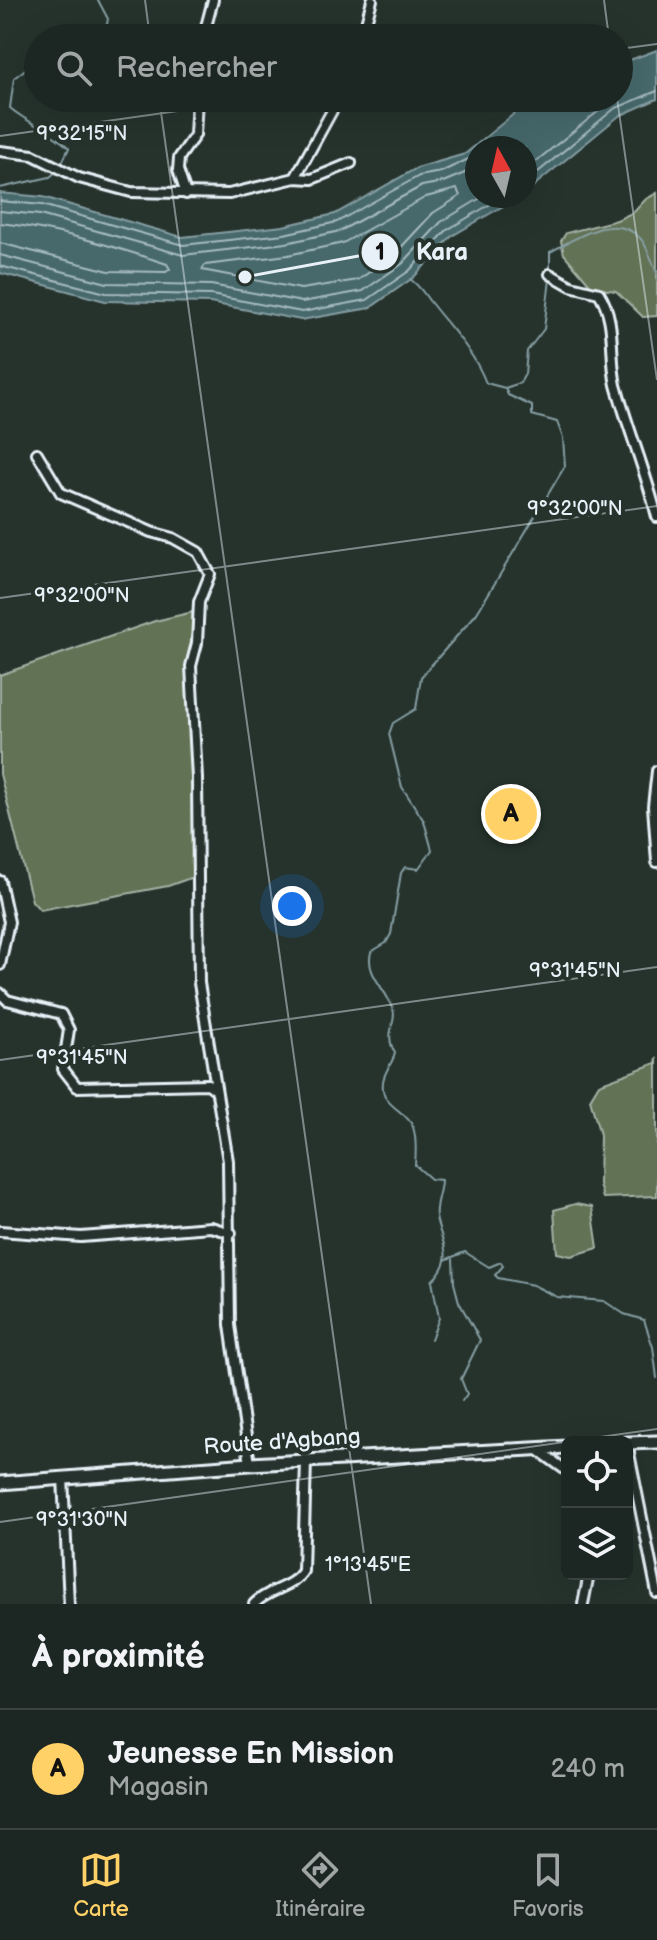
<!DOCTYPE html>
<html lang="fr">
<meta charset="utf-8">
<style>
:root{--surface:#1c2622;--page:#252e2a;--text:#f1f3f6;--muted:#a0a5a5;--line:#3a4340;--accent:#ffd166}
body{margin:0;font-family:"Balsamiq Sans",sans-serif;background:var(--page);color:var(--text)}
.controls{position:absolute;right:24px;bottom:24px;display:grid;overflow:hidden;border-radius:12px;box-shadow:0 8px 32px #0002}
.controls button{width:72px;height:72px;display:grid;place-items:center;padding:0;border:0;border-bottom:2px solid var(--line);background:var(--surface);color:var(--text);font:40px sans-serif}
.compass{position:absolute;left:465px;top:136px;width:72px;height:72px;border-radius:50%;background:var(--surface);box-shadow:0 8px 32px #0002;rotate:352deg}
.you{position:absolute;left:292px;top:906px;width:28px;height:28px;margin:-20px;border:6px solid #fff;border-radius:50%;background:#1a73e8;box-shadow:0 0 0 12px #1a73e833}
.badge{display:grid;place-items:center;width:52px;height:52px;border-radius:50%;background:var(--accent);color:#111;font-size:26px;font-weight:700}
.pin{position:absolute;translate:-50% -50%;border:4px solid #fff;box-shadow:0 2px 8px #0006}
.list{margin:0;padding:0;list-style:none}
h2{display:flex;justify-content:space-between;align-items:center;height:104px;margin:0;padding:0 32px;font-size:34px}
h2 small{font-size:26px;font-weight:400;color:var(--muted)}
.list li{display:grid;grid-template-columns:52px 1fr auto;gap:24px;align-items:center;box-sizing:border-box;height:120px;padding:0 32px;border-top:2px solid var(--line)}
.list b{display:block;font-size:30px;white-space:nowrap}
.list p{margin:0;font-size:26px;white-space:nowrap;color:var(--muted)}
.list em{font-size:26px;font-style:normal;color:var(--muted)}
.icon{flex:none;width:44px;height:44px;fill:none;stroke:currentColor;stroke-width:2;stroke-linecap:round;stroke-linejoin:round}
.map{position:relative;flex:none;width:657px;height:1604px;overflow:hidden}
.search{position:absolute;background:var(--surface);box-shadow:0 8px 32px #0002;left:24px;right:24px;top:24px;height:88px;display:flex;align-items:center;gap:20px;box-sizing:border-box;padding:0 28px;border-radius:44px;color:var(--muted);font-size:30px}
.sheet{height:224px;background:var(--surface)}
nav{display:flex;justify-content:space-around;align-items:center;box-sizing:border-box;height:112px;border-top:2px solid var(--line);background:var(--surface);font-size:22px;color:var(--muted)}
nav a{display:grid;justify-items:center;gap:4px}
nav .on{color:var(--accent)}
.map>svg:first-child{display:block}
.green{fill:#627254;stroke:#a5b2a6;stroke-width:2}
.water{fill:#46696c;stroke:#879fa4;stroke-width:2}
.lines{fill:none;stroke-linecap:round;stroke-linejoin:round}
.shore{stroke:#a7bbc0;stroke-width:2}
.stream{stroke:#879fa4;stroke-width:2}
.street-casing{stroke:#e8f1f8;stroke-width:14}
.secondary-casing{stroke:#e8f1f8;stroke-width:17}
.street{stroke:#26332d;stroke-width:8}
.secondary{stroke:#26332d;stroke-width:11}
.ticks{fill:none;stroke:#e8f1f8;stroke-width:2;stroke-opacity:0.45}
.labels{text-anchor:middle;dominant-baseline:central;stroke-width:8;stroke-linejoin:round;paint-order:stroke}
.street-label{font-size:22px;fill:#e8f1f8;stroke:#26332d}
.ticks-label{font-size:20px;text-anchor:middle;fill:#e8f1f8;stroke:#26332d;stroke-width:8;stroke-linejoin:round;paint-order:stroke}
.leader{fill:none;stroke:#e8f1f8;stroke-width:3}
.callout-dot{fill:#e8f1f8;stroke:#26332d;stroke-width:3}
.mark-label{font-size:24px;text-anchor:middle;font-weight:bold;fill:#111}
.callout-label{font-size:24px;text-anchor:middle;font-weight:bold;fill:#e8f1f8;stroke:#26332d;stroke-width:8;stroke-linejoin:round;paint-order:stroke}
</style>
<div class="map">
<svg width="657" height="1604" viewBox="0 0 657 1604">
<rect width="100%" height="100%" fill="#26332d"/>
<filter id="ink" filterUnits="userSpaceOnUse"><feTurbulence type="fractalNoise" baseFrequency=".0125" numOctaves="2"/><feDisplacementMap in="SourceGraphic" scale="16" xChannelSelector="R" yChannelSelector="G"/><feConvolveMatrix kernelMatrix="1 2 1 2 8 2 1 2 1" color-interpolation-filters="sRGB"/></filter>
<g filter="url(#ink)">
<g class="green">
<path d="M657 193V316L643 317 616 291 593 288 564 254 561 241 566 233 617 220 634 212 646 199Z"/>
<path d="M193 612 196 876 168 886 40 910 32 901 0 774V675L155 621Z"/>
<path d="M657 1058V1196L603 1198 599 1184 600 1135 590 1099 599 1084 656 1063Z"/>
<path d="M575 1204 592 1207 598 1248 571 1256 557 1253 554 1210Z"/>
</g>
<path class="water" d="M657 50V99L619 116 525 193V148H477V196H520L452 236 414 277 370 308 301 320 210 303 105 301 0 273V193L43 197 182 237 283 226 335 214 417 168 465 154 516 112 542 98H619V64Z"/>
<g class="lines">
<g class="shore">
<path d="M525 170 615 98"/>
<path d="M525 183 614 109 657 91"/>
<path d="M457 189 460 196 433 213 394 255 358 280 301 289 202 270 205 265 288 255 343 243 426 197Z"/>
<path d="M0 201 42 205 183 245 284 234 337 222 419 176 441 172 477 155"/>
<path d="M0 211 40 215 183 255 286 243 340 231 422 186 443 182 477 168"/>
<path d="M0 223C57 229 113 246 167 264L170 269 166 272 109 271 0 243"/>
<path d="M0 255 107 283 211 285 302 302 363 291 402 264 441 222 484 196"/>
<path d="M0 266 106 293 211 295 302 312 367 300 409 271 447 230 504 196"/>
</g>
<g class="stream">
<path d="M98 0 108 19 104 38"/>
<path d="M38 66 32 64 14 78 10 108C29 124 53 132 69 148L61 165"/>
<path d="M0 188 50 177 58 170"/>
<path d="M550 273V252C575 239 615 211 640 238 648 246 652 263 657 273"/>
<path d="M410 279C421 287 423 293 431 303 452 330 473 350 486 383L505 388 520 383 525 374 527 351 544 329 550 279"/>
<path d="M453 1259 454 1283 459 1302 480 1340 461 1379 467 1394 462 1401"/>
<path d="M445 1260 465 1252 489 1267 501 1262 503 1266 495 1275 498 1278 533 1285 557 1297 604 1301 624 1314 644 1320 653 1347 657 1378"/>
<path d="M431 1339 439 1318 432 1281C457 1257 441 1243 436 1217 434 1205 441 1192 441 1180L431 1179 415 1165C416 1153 417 1139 413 1127 406 1109 380 1107 383 1082 384 1071 393 1063 395 1053 383 1033 398 1022 393 1009 386 988 365 975 371 952L386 943 391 934 401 873 405 867 418 869 432 850 424 821 402 787 389 734 393 723 416 709 421 677 477 613 565 466 563 438 557 422 532 415V406L508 395 505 388"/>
</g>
<g class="street-casing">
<g id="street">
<path d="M203 38 213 0"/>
<path d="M362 38 372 0"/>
<path d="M0 151 33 155 79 178 131 192 229 194 295 178 312 179 351 163"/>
<path d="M295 178 339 98"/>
<path d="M186 194 178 170 179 158 195 135 197 98"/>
<path d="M550 274 571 286 599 293C617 321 609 355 616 385 628 429 646 472 657 517"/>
<path d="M37 453 61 493 151 532 173 538 198 552 210 574 199 602 197 643 191 666 197 778 199 983 228 1161 230 1325 250 1464"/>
<path d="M657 771 653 806 657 862"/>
<path d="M0 881 9 922 0 965"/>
<path d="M0 993 7 1000 61 1014 69 1030 63 1069 77 1087 208 1084 216 1090"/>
<path d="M0 1231 81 1237 211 1227 231 1233"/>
<path d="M627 1443 657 1593"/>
<path d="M538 1450 567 1471"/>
<path d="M63 1477 69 1604"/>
<path d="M254 1604C268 1589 293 1588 303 1571L306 1460"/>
<path d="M583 1604 589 1574"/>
</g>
</g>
<g class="secondary-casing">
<g id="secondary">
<path d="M627 1443 657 1442"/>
<path d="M0 1483 250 1464 567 1447"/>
</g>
</g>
<use href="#street" class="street"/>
<use href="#secondary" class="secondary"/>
</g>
</g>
<path class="ticks" d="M145 0 150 38M604 0 609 38M619 49 657 44M159 98 371 1604M617 98 657 380M0 136 270 98M0 598 657 506M0 1060 657 967M0 1522 657 1429"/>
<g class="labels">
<g class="street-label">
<text transform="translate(282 1442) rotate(-4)">Route d'Agbang</text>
</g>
</g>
<g class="ticks-label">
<text x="82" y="140">9°32'15"N</text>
<text x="575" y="515">9°32'00"N</text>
<text x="82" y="602">9°32'00"N</text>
<text x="575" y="977">9°31'45"N</text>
<text x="82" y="1064">9°31'45"N</text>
<text x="82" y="1526">9°31'30"N</text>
<text x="368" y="1571">1°13'45"E</text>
</g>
<path class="leader" d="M245 277L380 252"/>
<g class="callout-dot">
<circle cx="245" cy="277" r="8"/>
<circle cx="380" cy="252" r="20"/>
</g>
<g class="mark-label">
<text x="380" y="260">1</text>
</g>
<g class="callout-label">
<text x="442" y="260">Kara</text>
</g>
</svg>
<div class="controls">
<button><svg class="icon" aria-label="locate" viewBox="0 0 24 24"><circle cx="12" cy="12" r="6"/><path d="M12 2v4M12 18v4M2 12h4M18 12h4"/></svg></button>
<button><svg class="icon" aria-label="layers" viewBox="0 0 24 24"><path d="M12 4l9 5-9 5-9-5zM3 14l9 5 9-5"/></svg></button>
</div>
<svg class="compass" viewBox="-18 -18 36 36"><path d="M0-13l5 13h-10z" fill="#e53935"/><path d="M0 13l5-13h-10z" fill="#a0a5a5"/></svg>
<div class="you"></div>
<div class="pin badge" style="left:511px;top:814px">A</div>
<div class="search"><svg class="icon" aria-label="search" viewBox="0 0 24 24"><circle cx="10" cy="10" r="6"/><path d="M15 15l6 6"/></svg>Rechercher</div>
</div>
<section class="sheet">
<h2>À proximité<small></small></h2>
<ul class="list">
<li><span class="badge">A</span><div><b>Jeunesse En Mission</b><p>Magasin</p></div><em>240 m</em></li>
</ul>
</section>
<nav>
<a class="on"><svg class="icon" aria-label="map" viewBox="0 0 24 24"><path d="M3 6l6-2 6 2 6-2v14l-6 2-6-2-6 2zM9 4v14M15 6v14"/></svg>Carte</a>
<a><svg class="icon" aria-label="directions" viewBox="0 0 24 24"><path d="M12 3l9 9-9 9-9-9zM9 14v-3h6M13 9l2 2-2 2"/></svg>Itinéraire</a>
<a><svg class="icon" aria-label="saved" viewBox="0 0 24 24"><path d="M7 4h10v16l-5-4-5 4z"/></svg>Favoris</a>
</nav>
